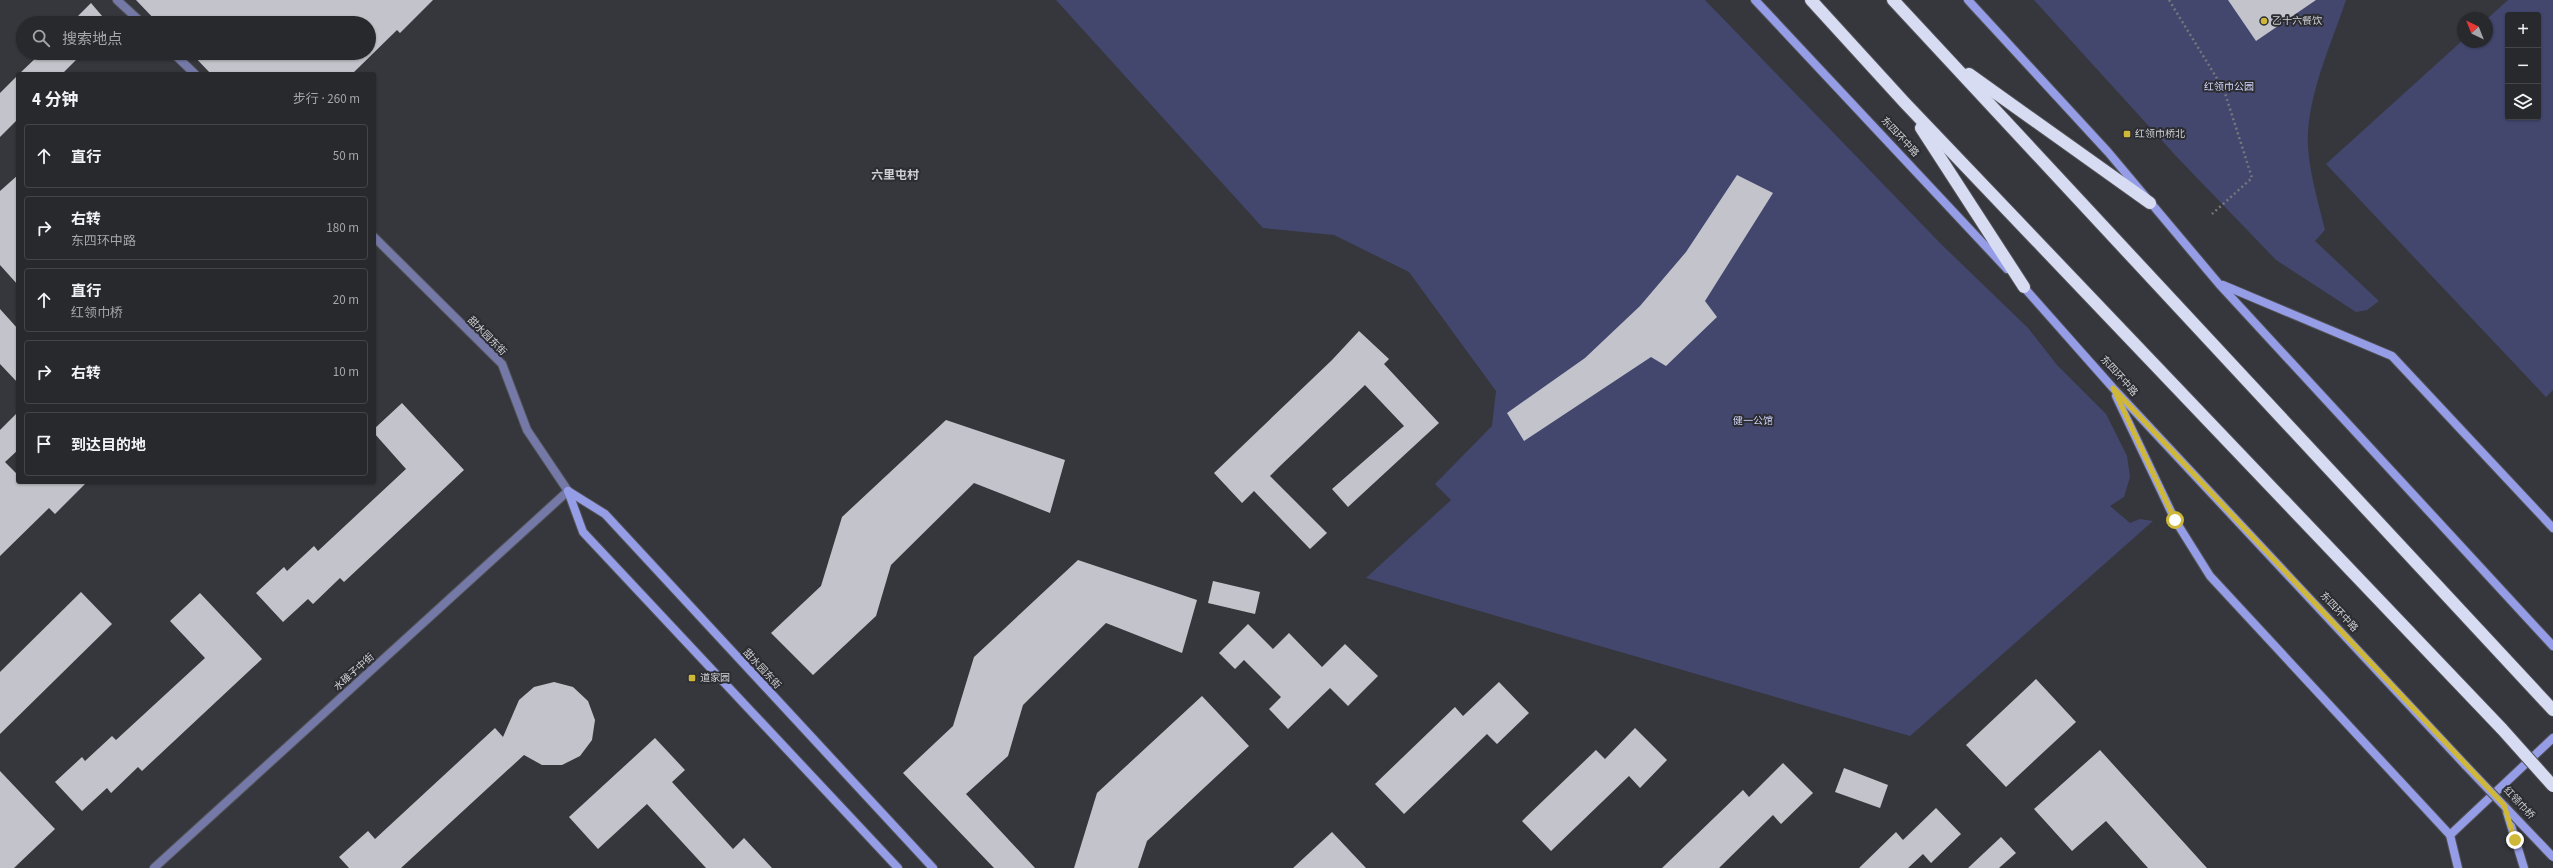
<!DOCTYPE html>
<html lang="zh">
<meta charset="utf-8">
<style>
:root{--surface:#28292d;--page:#303135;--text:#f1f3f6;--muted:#a5a6aa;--line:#444549}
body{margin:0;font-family:"Source Sans 3","Noto Sans SC",sans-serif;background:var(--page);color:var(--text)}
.controls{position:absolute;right:12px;top:12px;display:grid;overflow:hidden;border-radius:4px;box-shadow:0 1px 3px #0004}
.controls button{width:36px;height:36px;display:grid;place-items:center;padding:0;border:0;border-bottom:1px solid var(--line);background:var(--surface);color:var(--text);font:20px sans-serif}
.compass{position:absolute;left:2457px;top:12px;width:36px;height:36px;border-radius:50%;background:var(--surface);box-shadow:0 1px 3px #0004;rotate:317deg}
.stop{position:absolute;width:12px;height:12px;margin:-9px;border:3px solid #cfb837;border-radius:50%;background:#fff}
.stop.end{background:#cfb837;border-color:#fff;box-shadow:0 1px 4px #0008}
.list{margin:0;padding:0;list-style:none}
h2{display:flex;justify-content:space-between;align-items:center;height:52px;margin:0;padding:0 16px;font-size:17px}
h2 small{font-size:13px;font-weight:400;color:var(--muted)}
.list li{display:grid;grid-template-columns:26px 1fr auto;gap:12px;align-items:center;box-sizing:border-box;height:64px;margin:0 8px 8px;padding:0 8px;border:1px solid var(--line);border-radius:4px}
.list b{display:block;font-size:15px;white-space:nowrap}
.list p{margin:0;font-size:13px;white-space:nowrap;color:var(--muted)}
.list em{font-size:13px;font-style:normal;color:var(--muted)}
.icon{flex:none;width:22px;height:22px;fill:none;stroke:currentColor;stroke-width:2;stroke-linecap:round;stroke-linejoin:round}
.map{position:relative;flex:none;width:2553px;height:868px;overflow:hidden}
.search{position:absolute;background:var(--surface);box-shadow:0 1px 3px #0004;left:16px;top:16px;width:360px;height:44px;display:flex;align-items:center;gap:10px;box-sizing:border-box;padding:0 14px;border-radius:22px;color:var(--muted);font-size:15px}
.panel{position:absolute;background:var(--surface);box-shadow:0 1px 3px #0004;left:16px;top:72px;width:360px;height:412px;border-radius:4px}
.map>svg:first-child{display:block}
.green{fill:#43476e;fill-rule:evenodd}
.building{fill:#c3c4cb}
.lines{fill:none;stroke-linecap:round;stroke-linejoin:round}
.street-casing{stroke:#525357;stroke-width:10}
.secondary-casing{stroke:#525357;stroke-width:10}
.highway-casing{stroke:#525357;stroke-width:14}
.path{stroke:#76777b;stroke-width:2.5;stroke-dasharray:2 3;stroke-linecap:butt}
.street{stroke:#7479a8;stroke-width:8}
.secondary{stroke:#969de7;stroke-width:8}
.highway{stroke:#d8dcf3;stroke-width:12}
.secondary-bridge-casing{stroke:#525357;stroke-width:10;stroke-linecap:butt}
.highway-bridge-casing{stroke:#525357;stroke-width:14;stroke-linecap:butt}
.secondary-bridge{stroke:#969de7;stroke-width:8}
.highway-bridge{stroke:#d8dcf3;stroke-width:12}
.route{stroke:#cfb837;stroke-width:5}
.poi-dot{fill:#cfb837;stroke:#2c2d32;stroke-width:1.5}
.labels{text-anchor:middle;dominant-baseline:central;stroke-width:4;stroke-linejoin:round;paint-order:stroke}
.poi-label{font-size:10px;fill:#d0d1d4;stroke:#2c2d32;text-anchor:start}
.park-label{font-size:10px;fill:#d1d6fb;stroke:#2c2d32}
.street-label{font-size:10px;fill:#d0d1d4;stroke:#2c2d32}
.quarter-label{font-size:12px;font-weight:bold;fill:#cecfd6;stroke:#2c2d32}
</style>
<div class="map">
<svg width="2553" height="868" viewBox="0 0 2553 868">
<rect width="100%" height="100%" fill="#36373c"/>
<g class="green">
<path d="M1056 0H1705L1941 244 2028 328 2057 365 2106 414 2127 456 2130 477 2124 497 2110 506 2130 523 2140 519 2153 521 1910 736 1366 578 1451 500 1435 484 1492 426 1496 391 1409 272 1334 235 1263 228Z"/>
<path d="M2034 0H2346C2332 42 2311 87 2308 132 2306 162 2318 200 2325 230L2315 241 2379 301 2367 310 2356 312 2276 260 2176 156Z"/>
<path d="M2508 0H2553V390L2546 397 2326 164 2463 40 2487 42V19ZM2508 15H2538V117H2508Z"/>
</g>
<g class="building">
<path d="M136 0H433L400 33 397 30 352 74H211L191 53H369V23H158Z"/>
<path d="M2228 0H2316L2256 41Z"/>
<path d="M91 3 108 23H71Z"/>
<path d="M41 53H83L62 74H19Z"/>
<path d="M18 75V119L0 137V93Z"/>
<path d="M18 175V285L0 265V191Z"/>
<path d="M1737 175 1773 193 1705 301 1717 317 1666 366 1651 357 1524 441 1507 413 1585 358 1640 306 1686 252Z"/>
<path d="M0 309 18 329V383L0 364Z"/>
<path d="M1359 331 1389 359 1384 364 1439 423 1348 507 1332 489 1404 426 1365 385 1279 467 1270 476 1327 533 1310 549 1254 491 1242 503 1214 473 1332 360Z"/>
<path d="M402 403 464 470 344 582 340 578 313 604 308 599 283 622 256 593 284 567 287 571 314 546 318 551 406 469 374 433V429Z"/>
<path d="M18 412V450L5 462 18 475V482H87L55 514 49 508 0 556V430Z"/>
<path d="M946 420 1065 460 1050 513 974 483 891 565 876 616 813 675 771 633 821 586 842 517Z"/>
<path d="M1078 560 1197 600 1182 653 1106 623 1023 705 1008 756 966 794 1035 868H994L903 773 953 726 974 657Z"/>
<path d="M1213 581 1260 592 1255 614 1208 603Z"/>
<path d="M81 592 112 624 0 734V672Z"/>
<path d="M200 593 262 659 142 771 138 767 111 793 107 788 82 811 55 782 82 757 85 761 112 736 116 740 205 658 170 621Z"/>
<path d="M1248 624 1273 649 1289 633 1322 667 1345 644 1378 676 1348 706 1330 688 1288 729 1269 709 1281 697 1244 660 1235 669 1219 653Z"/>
<path d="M2036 679 2076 722 2006 787 1966 745Z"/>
<path d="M554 682 573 687 588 701 595 720 592 740 580 756 562 765H542L524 755 401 868H349L339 857 368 831 375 839 495 728 503 737 519 700 534 687Z"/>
<path d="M1499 682 1529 713 1497 744 1487 734 1404 814 1375 784 1455 707 1463 716Z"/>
<path d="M1202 696 1249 746 1147 841 1138 868H1074L1097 793Z"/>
<path d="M1635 728 1667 760 1640 788 1629 776 1551 851 1522 821 1596 750 1605 759Z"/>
<path d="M655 738 685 770 672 782 733 849 744 838 772 868H706L647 804 598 849 569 817Z"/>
<path d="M2100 750 2207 868H2148L2106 821 2072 851 2034 809Z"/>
<path d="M1783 763 1813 793 1781 824 1773 815 1719 868H1662L1743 790 1749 797Z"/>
<path d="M1844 768 1888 785 1880 808 1835 792Z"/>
<path d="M0 771 55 829 14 868H0Z"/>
<path d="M1936 808 1961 834 1931 863 1923 854 1908 868H1859L1896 832 1903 840Z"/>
<path d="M1332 832 1366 868H1293Z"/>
<path d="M2001 837 2016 853 1999 868H1968Z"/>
</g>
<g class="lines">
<g class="street-casing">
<g id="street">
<path d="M117 0 142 23"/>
<path d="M173 53 195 74"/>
<path d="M154 868 568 491 527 430 502 364 374 237"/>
</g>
</g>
<g class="secondary-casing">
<g id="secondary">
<path d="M1755 0 2007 269"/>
<path d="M1968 0 2108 152 2219 284 2553 646"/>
<path d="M2021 284 2113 388 2466 766"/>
<path d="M2223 285 2392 356 2553 528"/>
<path d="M2116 396 2175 520 2210 576 2450 835 2458 868"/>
<path d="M568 491 605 514 933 868"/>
<path d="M568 491 583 532 898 868"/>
<path d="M2505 806 2524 868"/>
<path d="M2450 835 2553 738"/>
</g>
</g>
<g class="highway-casing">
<g id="highway">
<path d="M1811 0 1905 103 2502 729"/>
<path d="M1893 0 2553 710"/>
<path d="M1969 74 2150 203"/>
<path d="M1921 128 2024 287"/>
</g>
</g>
<path class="path" d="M2169 0 2224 90 2252 178 2212 214"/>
<use href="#street" class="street"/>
<use href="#secondary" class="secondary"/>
<use href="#highway" class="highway"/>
<g class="secondary-bridge-casing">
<path id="secondary-bridge" d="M2466 766 2553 857"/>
</g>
<g class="highway-bridge-casing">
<path id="highway-bridge" d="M2502 729 2553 786"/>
</g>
<use href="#secondary-bridge" class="secondary-bridge"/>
<use href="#highway-bridge" class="highway-bridge"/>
</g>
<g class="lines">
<path class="route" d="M2175 520 2113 388 2504 805 2515 840"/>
</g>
<g class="poi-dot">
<circle cx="2264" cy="21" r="4"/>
<rect x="2123" y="130" width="8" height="8" rx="2"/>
<rect x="688" y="674" width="8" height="8" rx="2"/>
</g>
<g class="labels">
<g class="poi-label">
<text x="2272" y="21">乙十六餐饮</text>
<text x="2135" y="134">红领巾桥北</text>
<text x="700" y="678">道家园</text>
</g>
<g class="park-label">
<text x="2229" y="87">红领巾公园</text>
<text x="1753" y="421">健一公馆</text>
</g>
<g class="street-label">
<text transform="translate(1900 137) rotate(47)">东四环中路</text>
<text transform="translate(487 336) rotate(45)">甜水园东街</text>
<text transform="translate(2119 376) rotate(48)">东四环中路</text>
<text transform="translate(2339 612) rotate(47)">东四环中路</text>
<text transform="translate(762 669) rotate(47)">甜水园东街</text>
<text transform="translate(354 672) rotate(-42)">水碓子中街</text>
<text transform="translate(2519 803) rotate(47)">红领巾桥</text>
</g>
<g class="quarter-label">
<text x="895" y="175">六里屯村</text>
</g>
</g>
</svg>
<div class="controls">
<button>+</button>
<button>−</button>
<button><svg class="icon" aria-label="layers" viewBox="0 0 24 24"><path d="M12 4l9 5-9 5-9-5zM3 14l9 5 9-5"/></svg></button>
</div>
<svg class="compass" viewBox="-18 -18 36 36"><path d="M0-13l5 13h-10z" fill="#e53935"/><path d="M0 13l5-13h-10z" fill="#a5a6aa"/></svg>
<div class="stop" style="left:2175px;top:520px"></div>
<div class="stop end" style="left:2515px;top:840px"></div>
<div class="search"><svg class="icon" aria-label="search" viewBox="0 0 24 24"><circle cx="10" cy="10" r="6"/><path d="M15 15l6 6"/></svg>搜索地点</div>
<section class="panel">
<h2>4 分钟<small>步行 · 260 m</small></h2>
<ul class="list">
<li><svg class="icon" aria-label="ahead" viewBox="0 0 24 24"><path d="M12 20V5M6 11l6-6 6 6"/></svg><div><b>直行</b></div><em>50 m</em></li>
<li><svg class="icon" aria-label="right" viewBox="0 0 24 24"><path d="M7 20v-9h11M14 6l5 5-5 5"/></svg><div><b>右转</b><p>东四环中路</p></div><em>180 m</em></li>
<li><svg class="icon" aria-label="ahead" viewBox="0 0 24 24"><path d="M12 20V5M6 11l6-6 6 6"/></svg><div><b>直行</b><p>红领巾桥</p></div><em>20 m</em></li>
<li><svg class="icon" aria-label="right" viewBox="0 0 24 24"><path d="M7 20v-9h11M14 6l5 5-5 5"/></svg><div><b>右转</b></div><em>10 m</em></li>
<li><svg class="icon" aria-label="arrive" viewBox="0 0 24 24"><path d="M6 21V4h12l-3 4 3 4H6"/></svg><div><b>到达目的地</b></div></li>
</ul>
</section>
</div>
